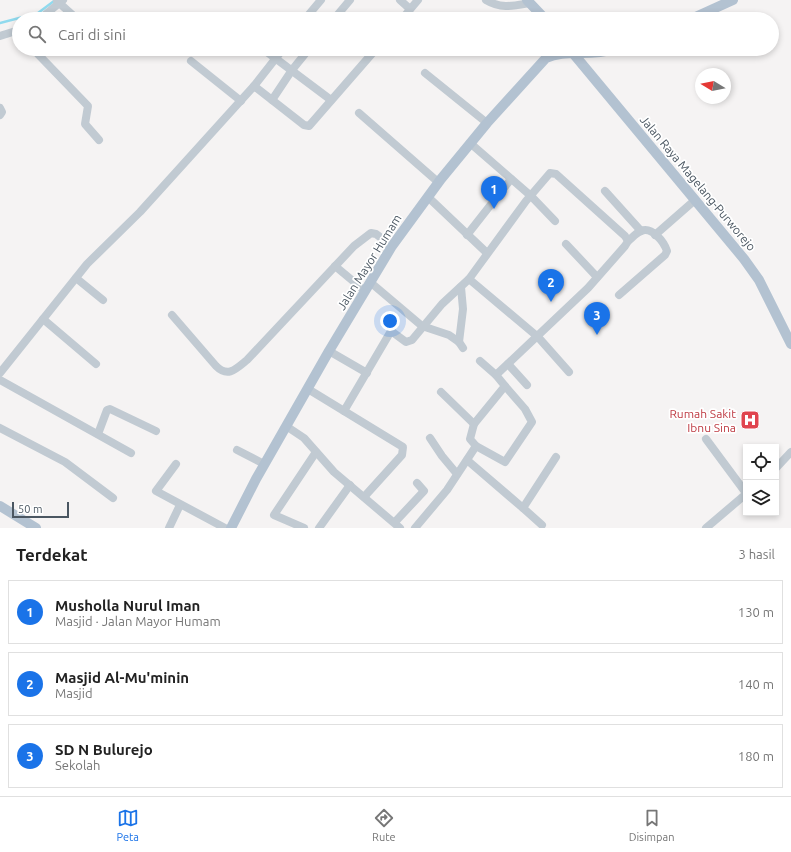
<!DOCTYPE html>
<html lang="id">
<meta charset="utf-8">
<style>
:root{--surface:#fff;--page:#f2f2f2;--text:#222;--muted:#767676;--line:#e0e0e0;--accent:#1a73e8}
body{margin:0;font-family:Ubuntu,sans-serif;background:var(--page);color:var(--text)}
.controls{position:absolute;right:12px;bottom:12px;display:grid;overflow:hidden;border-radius:0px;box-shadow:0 2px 6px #0003}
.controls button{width:36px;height:36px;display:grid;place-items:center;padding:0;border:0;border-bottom:1px solid var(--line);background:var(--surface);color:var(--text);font:20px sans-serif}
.compass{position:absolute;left:695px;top:68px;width:36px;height:36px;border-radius:50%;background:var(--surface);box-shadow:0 2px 6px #0003;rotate:280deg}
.scale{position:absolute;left:12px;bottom:10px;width:57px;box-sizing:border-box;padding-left:4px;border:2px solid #4a5661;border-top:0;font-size:11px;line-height:14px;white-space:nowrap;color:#4a5661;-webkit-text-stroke:3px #fff;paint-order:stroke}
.you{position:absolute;left:390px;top:321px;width:14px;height:14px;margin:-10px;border:3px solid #fff;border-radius:50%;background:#1a73e8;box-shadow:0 0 0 6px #1a73e833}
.badge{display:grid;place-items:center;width:26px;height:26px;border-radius:50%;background:var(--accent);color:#fff;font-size:13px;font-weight:700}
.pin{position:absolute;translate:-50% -33px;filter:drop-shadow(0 1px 2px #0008)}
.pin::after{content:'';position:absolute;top:21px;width:14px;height:12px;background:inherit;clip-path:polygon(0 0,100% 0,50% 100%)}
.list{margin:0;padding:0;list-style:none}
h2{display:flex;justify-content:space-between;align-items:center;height:52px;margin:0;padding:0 16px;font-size:17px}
h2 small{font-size:13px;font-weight:400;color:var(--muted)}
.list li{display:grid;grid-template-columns:26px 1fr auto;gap:12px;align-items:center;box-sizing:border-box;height:64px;margin:0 8px 8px;padding:0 8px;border:1px solid var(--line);border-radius:0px}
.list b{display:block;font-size:15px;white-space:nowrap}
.list p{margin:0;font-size:13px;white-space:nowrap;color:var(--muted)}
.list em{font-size:13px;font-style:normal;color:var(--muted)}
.icon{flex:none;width:22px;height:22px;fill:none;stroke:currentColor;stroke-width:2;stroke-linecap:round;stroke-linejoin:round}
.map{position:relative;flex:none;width:791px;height:528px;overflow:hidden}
.search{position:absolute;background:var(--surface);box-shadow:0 2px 6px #0003;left:12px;right:12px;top:12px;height:44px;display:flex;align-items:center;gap:10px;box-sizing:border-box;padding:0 14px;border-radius:22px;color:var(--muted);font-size:15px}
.sheet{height:268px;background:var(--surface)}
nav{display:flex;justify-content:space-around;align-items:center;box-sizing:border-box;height:56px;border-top:1px solid var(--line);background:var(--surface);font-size:11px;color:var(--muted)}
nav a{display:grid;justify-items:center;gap:2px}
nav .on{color:var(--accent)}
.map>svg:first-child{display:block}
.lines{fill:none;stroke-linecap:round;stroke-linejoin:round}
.stream{stroke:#90daee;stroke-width:2.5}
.minor{stroke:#c1cad2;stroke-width:8}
.major{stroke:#b3c2d1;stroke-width:10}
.labels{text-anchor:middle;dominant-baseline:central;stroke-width:3.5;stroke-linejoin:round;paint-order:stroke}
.street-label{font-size:12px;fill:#4a5661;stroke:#fff}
.health-label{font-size:12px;fill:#be3a42;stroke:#fff;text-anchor:end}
</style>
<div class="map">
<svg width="791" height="528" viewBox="0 0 791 528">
<rect width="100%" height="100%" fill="#f5f3f3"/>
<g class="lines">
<path class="stream" d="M0 23 38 13 54 1"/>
<g class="minor">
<path d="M400 0 410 9"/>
<path d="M486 0C501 9 513 6 530 3"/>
<path d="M57 1 77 19"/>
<path d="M487 16 488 19"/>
<path d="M40 19 63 0"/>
<path d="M305 19 321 0"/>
<path d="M334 19 350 0"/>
<path d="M402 19 418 0"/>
<path d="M0 36 19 30"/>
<path d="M33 49 88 106 85 124 99 140"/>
<path d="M263 49 331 100"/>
<path d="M191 61 241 101"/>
<path d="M425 73 487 123"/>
<path d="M254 86 283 49"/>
<path d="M272 100 292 70 309 49"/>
<path d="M0 108 2 112 0 115"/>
<path d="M359 113 438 182"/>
<path d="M470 143 531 196 555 221"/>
<path d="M605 191 641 231"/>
<path d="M428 197 487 253"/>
<path d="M467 235 511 179"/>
<path d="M655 235 695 200"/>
<path d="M566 244 597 277"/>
<path d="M335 266 365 291"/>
<path d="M76 278 103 300"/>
<path d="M469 279 538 337 569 372"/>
<path d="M370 282 422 326 449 335 459 342 463 348"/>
<path d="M619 295 665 255 667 251C664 242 652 226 641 231 636 233 632 238 628 241"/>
<path d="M172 315 216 366C228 378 236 369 247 360L354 246 371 233 376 234 392 246"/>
<path d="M43 319 96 364"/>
<path d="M459 342 463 309 461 287"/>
<path d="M329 351 367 373"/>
<path d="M480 361 496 375"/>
<path d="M508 364 527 385"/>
<path d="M0 373 87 264 140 212 254 86 304 125 309 126 376 49"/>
<path d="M0 380 131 453"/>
<path d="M308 389 403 447 402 455 364 497"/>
<path d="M441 392 474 424"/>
<path d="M344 411 391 331 406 342 412 340 442 304 469 279 526 201 550 173 556 174 625 236 628 241 625 246 588 288 496 375 505 386 474 424 470 439 476 446 447 490 415 528"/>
<path d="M286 426 304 438 334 472 400 528"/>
<path d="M0 428 65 462 113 498"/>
<path d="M98 434 107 410 110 409 156 431"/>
<path d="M430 438 442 456 457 474"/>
<path d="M706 439 746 493"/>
<path d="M476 446 505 462 532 422 525 409 505 386"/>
<path d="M237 450 264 464"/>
<path d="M467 460 523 508 556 457"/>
<path d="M176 464 156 491 225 528"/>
<path d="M776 468 791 452"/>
<path d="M523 508 542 525"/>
<path d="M395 522 424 491 417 483"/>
<path d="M169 528 180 505"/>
<path d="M304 528 274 515 316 452"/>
<path d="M319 528 350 485"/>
<path d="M706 528 746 494"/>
</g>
<g class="major">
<path d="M527 0 545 19"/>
<path d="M691 19 733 0"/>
<path d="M572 52 744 259 759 280 791 344"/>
<path d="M0 506 36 528"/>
<path d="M231 528 256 479 329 351 392 246 441 179 487 123 546 58C565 49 591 57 614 49"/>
</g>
</g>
<defs>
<g id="hospital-square" transform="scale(1)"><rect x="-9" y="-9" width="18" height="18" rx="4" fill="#e0444e" stroke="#fff"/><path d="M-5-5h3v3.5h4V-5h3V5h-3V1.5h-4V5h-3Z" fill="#fff"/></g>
</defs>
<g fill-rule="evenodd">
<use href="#hospital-square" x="750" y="420"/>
</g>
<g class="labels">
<g class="street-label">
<text transform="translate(698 183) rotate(50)">Jalan Raya Magelang-Purworejo</text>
<text transform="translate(369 262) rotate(-58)">Jalan Mayor Humam</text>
</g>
<g class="health-label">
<text x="736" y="413">Rumah Sakit<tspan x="736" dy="14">Ibnu Sina</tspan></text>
</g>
</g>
</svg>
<div class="controls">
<button><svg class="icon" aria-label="locate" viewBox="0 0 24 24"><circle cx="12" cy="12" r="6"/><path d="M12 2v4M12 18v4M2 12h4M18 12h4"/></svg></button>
<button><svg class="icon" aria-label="layers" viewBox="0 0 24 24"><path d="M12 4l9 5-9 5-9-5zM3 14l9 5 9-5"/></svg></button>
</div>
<svg class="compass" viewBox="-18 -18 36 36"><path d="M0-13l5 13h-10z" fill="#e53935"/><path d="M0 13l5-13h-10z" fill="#767676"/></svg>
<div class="scale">50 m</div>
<div class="you"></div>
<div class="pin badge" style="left:494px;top:209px">1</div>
<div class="pin badge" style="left:551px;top:302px">2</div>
<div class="pin badge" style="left:597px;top:335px">3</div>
<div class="search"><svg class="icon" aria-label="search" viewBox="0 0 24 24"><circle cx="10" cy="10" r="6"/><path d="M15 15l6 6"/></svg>Cari di sini</div>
</div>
<section class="sheet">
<h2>Terdekat<small>3 hasil</small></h2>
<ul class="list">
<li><span class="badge">1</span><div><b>Musholla Nurul Iman</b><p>Masjid · Jalan Mayor Humam</p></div><em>130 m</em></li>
<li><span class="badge">2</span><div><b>Masjid Al-Mu'minin</b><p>Masjid</p></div><em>140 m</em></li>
<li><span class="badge">3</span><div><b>SD N Bulurejo</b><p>Sekolah</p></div><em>180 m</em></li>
</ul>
</section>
<nav>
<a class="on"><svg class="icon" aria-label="map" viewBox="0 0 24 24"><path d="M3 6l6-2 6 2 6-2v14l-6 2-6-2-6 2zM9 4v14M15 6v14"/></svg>Peta</a>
<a><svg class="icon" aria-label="directions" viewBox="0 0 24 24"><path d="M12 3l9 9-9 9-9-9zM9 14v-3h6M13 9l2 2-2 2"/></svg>Rute</a>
<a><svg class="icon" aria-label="saved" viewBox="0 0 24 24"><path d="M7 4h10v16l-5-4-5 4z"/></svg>Disimpan</a>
</nav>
